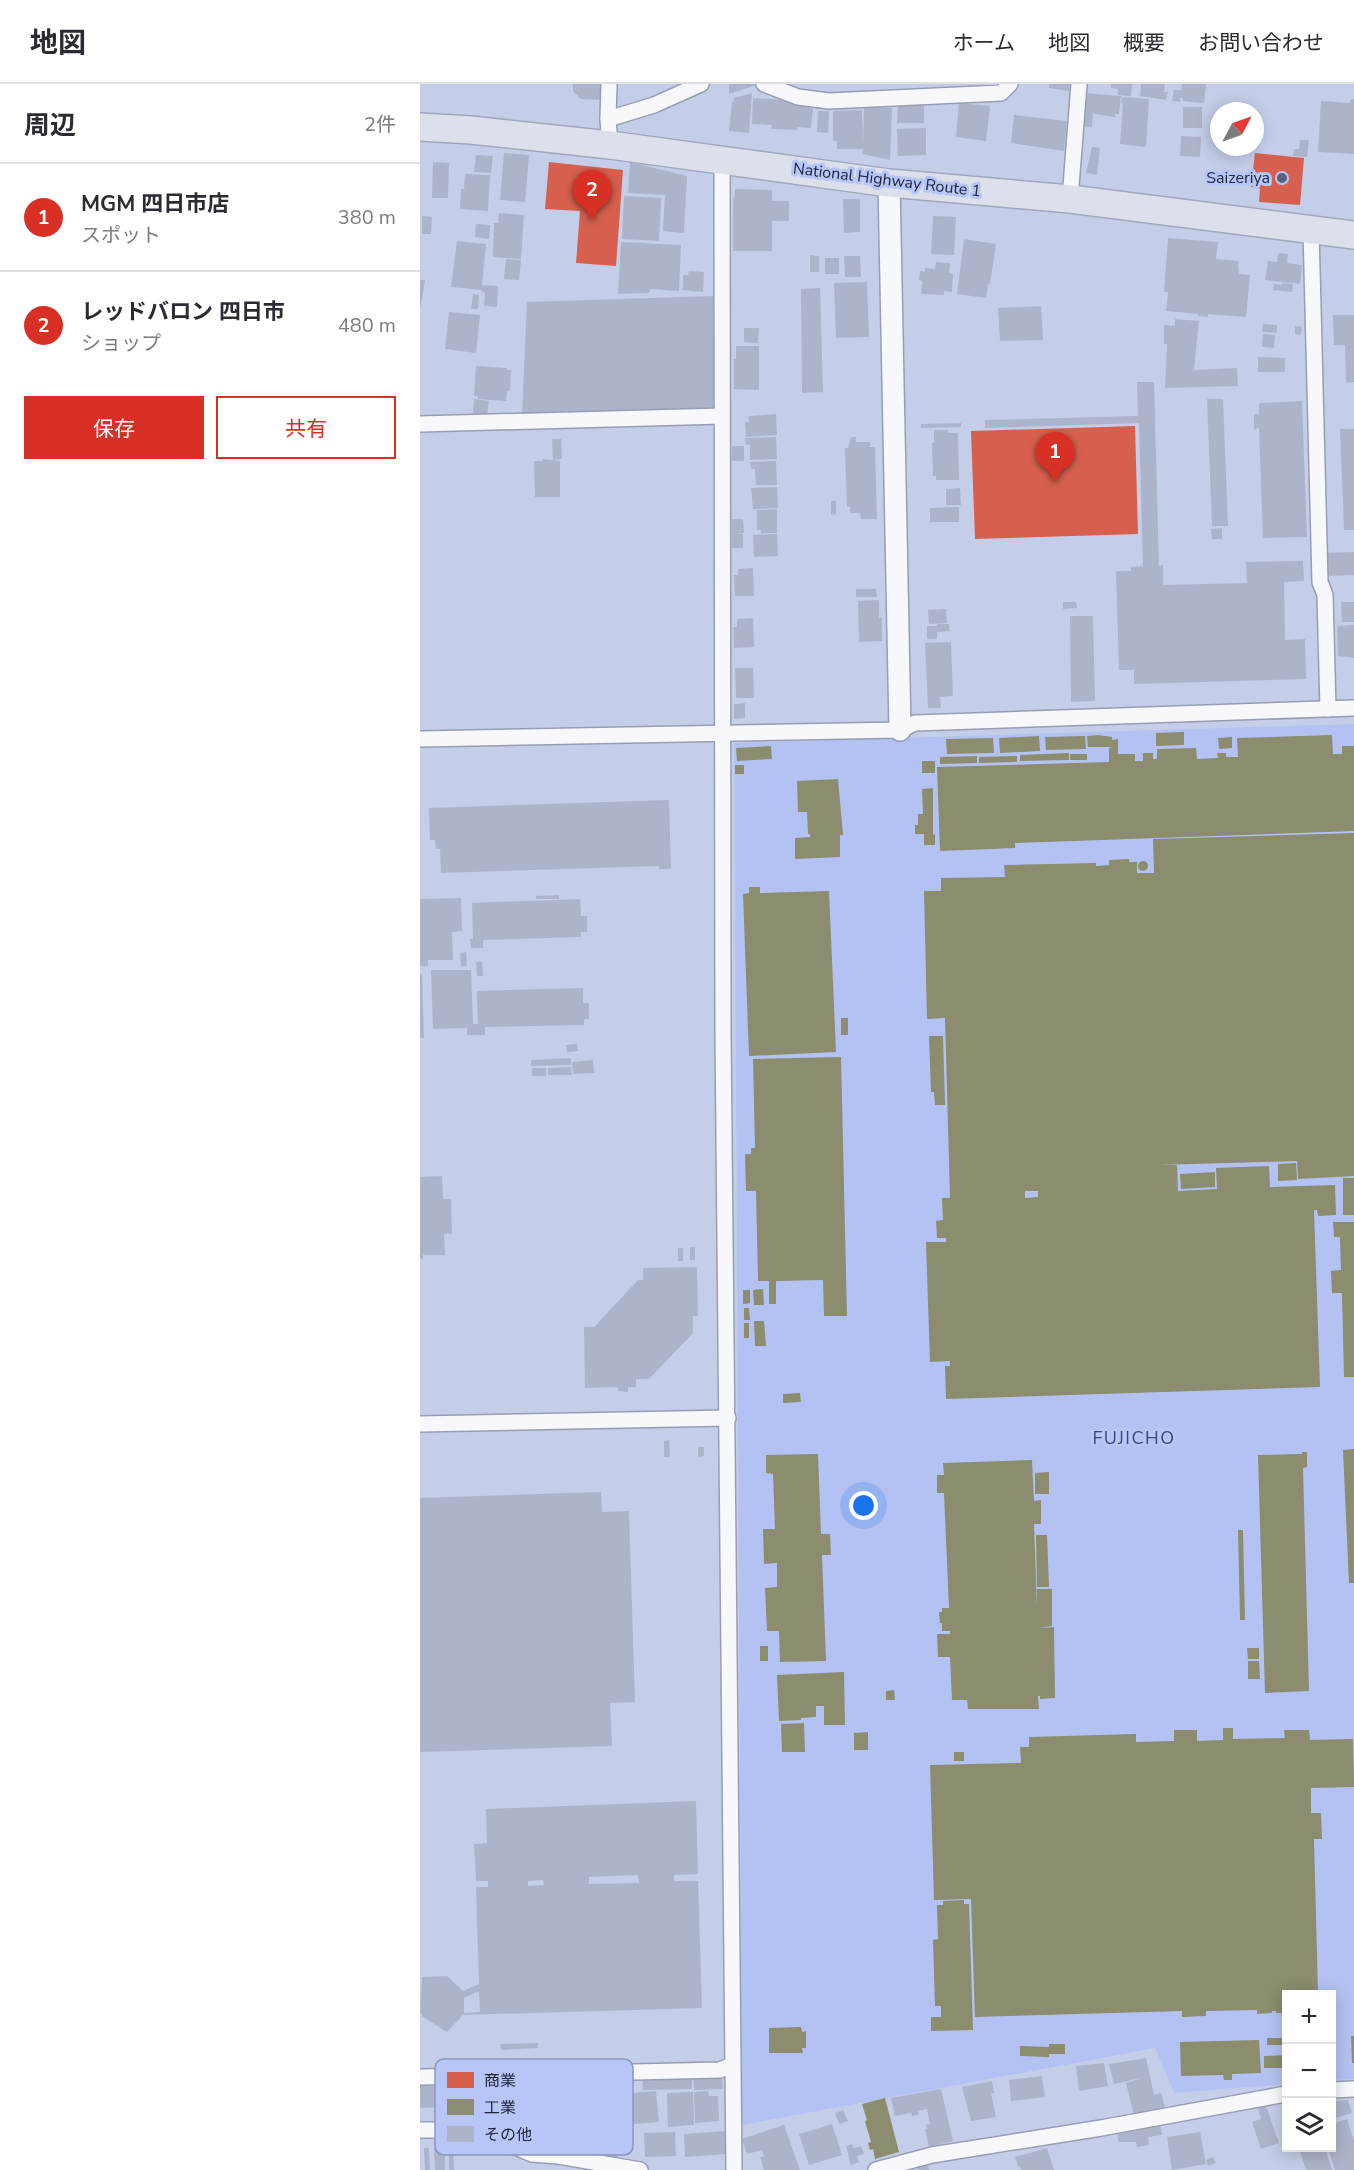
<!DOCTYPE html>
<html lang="ja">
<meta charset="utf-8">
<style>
:root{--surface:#fff;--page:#f2f2f3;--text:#2b2b33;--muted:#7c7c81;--line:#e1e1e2;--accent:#d93025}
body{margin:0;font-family:"Nunito Sans","Noto Sans JP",sans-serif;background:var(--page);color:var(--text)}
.controls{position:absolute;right:18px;bottom:18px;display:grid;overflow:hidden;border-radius:0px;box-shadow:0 3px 15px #0003}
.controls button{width:54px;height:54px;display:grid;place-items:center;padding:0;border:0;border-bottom:2px solid var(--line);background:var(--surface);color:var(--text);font:30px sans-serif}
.compass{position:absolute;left:790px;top:18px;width:54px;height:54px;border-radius:50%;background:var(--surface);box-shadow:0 3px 15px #0003;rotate:49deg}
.you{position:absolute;left:444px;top:1422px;width:21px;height:21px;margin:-15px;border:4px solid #fff;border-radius:50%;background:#1a73e8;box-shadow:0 0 0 9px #1a73e833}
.badge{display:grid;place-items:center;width:39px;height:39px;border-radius:50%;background:var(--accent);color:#fff;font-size:20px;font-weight:700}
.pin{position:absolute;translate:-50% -50px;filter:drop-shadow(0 2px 3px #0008)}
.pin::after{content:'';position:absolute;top:32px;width:21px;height:18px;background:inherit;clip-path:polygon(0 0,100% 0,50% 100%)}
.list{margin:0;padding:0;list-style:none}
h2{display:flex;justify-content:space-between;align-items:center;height:78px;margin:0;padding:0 24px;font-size:26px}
h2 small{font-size:20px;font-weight:400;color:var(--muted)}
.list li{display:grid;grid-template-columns:39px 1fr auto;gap:18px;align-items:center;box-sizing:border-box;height:108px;padding:0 24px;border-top:2px solid var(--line)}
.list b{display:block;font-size:22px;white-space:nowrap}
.list p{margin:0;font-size:20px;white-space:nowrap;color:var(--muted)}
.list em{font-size:20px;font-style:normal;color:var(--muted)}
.actions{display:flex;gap:12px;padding:18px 24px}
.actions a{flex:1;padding:14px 0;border:2px solid var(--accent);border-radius:0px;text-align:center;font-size:21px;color:var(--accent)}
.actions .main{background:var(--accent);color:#fff}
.icon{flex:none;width:33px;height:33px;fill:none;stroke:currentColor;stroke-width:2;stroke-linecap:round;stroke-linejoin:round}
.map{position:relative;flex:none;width:934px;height:2086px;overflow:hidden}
header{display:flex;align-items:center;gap:36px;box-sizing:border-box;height:84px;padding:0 30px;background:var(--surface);border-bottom:2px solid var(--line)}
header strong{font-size:28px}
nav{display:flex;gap:33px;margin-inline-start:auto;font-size:21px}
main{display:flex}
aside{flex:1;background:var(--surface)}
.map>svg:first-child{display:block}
.built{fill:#b3c2f3}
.shops{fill:#d6604d}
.industry{fill:#8c8c6e;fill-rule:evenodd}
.building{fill:#acb4cb;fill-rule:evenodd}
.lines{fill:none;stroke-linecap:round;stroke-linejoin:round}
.street-casing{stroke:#979eb4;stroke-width:18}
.secondary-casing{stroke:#979eb4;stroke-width:24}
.highway-casing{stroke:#a0a8bd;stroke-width:30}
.street{stroke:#f6f8fc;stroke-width:15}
.secondary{stroke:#f6f8fc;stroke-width:21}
.highway{stroke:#dce0eb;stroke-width:27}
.poi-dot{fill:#5a617a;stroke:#b7c6f6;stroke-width:2}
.labels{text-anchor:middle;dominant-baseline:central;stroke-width:6;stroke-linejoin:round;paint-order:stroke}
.poi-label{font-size:16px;fill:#20273e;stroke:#b7c6f6;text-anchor:end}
.street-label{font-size:16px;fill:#20273e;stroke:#b7c6f6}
.neighbourhood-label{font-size:18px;letter-spacing:1.5px;fill:#39477a;stroke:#b7c6f6}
.key{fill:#b7c6f6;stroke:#8a96bf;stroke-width:1.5}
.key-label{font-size:16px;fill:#20273e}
</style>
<header>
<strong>地図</strong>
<nav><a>ホーム</a><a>地図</a><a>概要</a><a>お問い合わせ</a></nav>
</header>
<main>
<aside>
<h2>周辺<small>2件</small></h2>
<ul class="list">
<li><span class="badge">1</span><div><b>MGM 四日市店</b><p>スポット</p></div><em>380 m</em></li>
<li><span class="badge">2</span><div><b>レッドバロン 四日市</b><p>ショップ</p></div><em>480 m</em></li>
</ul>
<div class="actions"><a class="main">保存</a><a>共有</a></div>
</aside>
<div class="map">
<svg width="934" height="2086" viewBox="0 0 934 2086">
<rect width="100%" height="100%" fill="#c5cee8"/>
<path class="built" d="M934 640V1995L912 1996V1910H866V2000L754 2009 735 1964 322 2041 314 659Z"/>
<g class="shops">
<path d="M835 69 884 74 880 121 839 118 840 105 831 103Z"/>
<path d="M129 78 203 86 196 182 156 179 160 127 125 125Z"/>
<path d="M715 342 718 450 555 455 551 347Z"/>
</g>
<g class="industry">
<path d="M764 648V661L736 662V649Z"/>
<path d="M678 651 692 653V656L698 655V670H715V677H723V669H733V675H737V665L776 664 777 675 798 674 797 669H806V673H818L817 654 912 651 913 670H922V662H934V747L595 759V764L520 767 517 683 689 678V664L693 663H668L667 652Z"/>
<path d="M619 652 620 667 580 669 579 654Z"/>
<path d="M665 652 666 665 626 666 625 653Z"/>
<path d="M812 653V664L799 665 798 654Z"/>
<path d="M573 654 574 669 527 670 526 655Z"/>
<path d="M351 662 352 675 317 677 316 664Z"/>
<path d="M649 669V676L600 677V671Z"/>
<rect x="650" y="670" width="17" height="6"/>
<path d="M557 672V679L520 680V673Z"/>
<path d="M597 672V678L559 679V673Z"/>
<rect x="502" y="677" width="13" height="12"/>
<rect x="315" y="681" width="9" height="9"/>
<path d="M418 695 423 751H420V773L375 775V754L390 753V750H388L387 728H378L377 697Z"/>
<path d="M513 704V751L515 750V761H504V750H495V741H498V730H503L502 705Z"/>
<path d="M934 749V1092L878 1095 877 1077 737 1081H757L758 1107 797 1105 796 1084 849 1082 850 1103 915 1101 916 1131 898 1132 897 1126H894L900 1303 526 1315 525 1282H530V1277L510 1278 506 1158H526V1154H517L516 1137 523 1136 522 1114H530L525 934 507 935 504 807H521V794L585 793 584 781 676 779V782L689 781V776L709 775V778H717V789H734L733 755ZM605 1107H618V1113L605 1114Z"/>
<circle cx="723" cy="782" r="5"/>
<path d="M329 803H340V809L409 807 416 968 329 972 323 810 329 809Z"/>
<rect x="421" y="934" width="7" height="17"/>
<path d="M509 952H523L525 1021H515L514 1008H511Z"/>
<path d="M421 973 427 1232H404L403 1196 356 1197V1220H349V1197H338L336 1107H326L325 1070H331V1064H335L333 975Z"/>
<path d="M876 1079 877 1096 858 1097V1080Z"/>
<path d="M795 1088V1103L761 1105 760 1090Z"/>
<rect x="923" y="1094" width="11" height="37"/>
<path d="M913 1138H934V1293H924L922 1209H912L911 1187 921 1186 920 1153H914Z"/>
<path d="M343 1205 344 1221H334L333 1206Z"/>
<path d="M323 1206H330V1219L323 1220Z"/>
<path d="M324 1224H329L330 1236H324Z"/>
<path d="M334 1237H344L346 1262H335Z"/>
<rect x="324" y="1239" width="5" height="15"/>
<path d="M380 1309 381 1318 363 1319V1310Z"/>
<path d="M934 1365V1499H929L923 1366Z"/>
<path d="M882 1368H887V1383L883 1384 889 1607 845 1609 838 1371 882 1370Z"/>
<path d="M398 1370 401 1450H410L411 1471H402L406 1577 360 1578 359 1547H347L345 1504 357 1503V1479L344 1480 343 1445H355L353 1390 346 1389V1371Z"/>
<path d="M612 1376 614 1417 621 1416V1440H614L617 1523V1505H632V1542L618 1544 634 1543 635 1614 620 1615V1612H618L619 1625H548L547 1616H532L530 1573H518L517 1550H530V1547H522V1539H520L519 1528H522V1524H529L524 1409H517V1391H524L523 1379Z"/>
<path d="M629 1388V1410H615V1389Z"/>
<path d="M818 1446H823L825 1536H820Z"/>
<path d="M616 1451H627L629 1503H617Z"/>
<rect x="340" y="1562" width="8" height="15"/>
<path d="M827 1564H839V1575H828Z"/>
<path d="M828 1577H839L840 1595H828Z"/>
<path d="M424 1588 425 1641H404V1622H396V1633L381 1634V1636L359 1637 357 1591Z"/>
<path d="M474 1606 475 1616H466V1607Z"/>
<path d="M384 1639 385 1668H362L361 1640Z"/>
<path d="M803 1644H813V1655L865 1654 864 1646H889L890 1656 933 1655 934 1703 891 1704V1729H901L902 1755H894L898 1910H866V1929H856V1927H852V1929L837 1930V1926L786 1927V1932L762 1933V1927L555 1933 551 1815 514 1816 510 1681 601 1679 600 1663H609V1653L716 1650V1658L754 1657V1646H777V1657L803 1656Z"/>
<path d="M448 1648V1666H434V1649Z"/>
<rect x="534" y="1668" width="10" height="9"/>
<path d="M544 1816V1820H549L553 1946 511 1947V1933H521V1922H515L513 1856 518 1855 517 1821H523V1817Z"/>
<path d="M381 1943 382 1948 386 1947V1964H382L383 1969H349V1944Z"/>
<path d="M931 1952H934V1979H932Z"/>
<rect x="847" y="1954" width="15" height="7"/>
<path d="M839 1956 841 1989 812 1990V1996H804L803 1991 761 1992 760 1958Z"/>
<path d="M629 1960H645V1970H629V1973L600 1972V1962L629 1963Z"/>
<path d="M866 1971V1984H844V1972Z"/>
<path d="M465 2014 479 2068 455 2075 453 2065 450 2066 448 2059 451 2058 445 2037 447 2036 442 2020Z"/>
</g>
<g class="building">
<path d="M153 0H181V16L161 15 153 7Z"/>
<path d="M309 0H340L309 10Z"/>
<path d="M629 0H650L649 7 629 4Z"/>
<path d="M691 0H712L711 12 698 11V5L691 4Z"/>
<path d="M721 0H745L744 8H748L746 16 720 12Z"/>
<path d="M762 0H786L784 19 763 17V14H760V18L752 17 754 6H761Z"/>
<path d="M332 9 329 49 309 47 312 17 314 18V14Z"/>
<path d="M663 9 701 12 699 30H695V33L675 30 673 28 672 43 660 42Z"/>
<path d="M702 13 729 15 726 63 700 60 703 19H701Z"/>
<path d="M333 14 366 16 393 25 391 44 377 43V46L351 45 352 41 332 40Z"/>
<path d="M931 15H934V70L898 68 901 17 930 19Z"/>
<path d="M478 19H504V39H477Z"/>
<path d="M539 19 570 22 566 57 536 53Z"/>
<path d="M444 23 472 24 470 76 442 70 443 65H417V57H413V27L442 26 443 61Z"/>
<rect x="763" y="23" width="19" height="21"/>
<path d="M398 27H409L408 49 397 48Z"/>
<path d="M594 31 647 37 644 67 591 59Z"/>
<path d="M506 44V71L478 72 477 45Z"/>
<path d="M761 52 781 53 780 73 760 72Z"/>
<path d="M880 56H889L887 73 873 72 874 65H879Z"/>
<path d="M672 63 680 64 677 91 666 89Z"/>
<path d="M84 69 109 71 105 118 80 116Z"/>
<path d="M56 71 73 72 71 89 54 88Z"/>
<path d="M13 78 29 79 28 114H12Z"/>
<path d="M210 78 267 92 264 149 243 147 245 111 208 109Z"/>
<path d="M45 90 70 91 68 127 40 125 41 105H44Z"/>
<path d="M315 105 352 106V117H369V137H352V167H313V114L314 115Z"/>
<path d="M204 112 241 114 239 157 202 155Z"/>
<path d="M423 115H440V148L424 149Z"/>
<path d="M79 129 104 131 101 175 73 173 74 139H78Z"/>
<path d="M2 132 12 133 11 150H2Z"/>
<path d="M513 132 536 133 534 171 511 170Z"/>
<path d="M56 140 70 141 69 155 55 153Z"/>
<path d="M748 154 798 158 796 175 818 177 819 190 830 191 826 233 788 230V233L778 232V230L746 227 748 208H744Z"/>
<path d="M544 155 576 160 570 200H568L566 214 537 210Z"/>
<path d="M37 157 66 160 62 201 78 202 77 223 64 222 65 209 62 208V206L31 203Z"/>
<path d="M201 158 261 161 259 207 230 205 229 209 198 210Z"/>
<path d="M858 169 868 170 867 179 882 181 880 200 845 196 848 177 857 178Z"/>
<path d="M390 171 399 172V188H390Z"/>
<path d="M424 172H440L441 193H425Z"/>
<rect x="405" y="174" width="14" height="16"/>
<path d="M86 175 101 176 99 196 84 195Z"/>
<path d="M516 178 530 179 529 189 533 190 532 208 524 207V211L501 210 502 197 499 196 500 187 505 188V184L515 185Z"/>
<path d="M269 187 284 188 283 208 263 206V191H268Z"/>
<path d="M0 196H5L1 222H0Z"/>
<path d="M447 198 449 253 416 254 414 199Z"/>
<path d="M862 199 873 200 872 208 853 206 854 200 862 201Z"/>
<path d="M400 204 403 308 382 309 381 205Z"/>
<path d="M53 210 59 211 58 225H51Z"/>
<path d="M294 212V325L102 332 107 218Z"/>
<path d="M621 222 623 256 580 257 578 224Z"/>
<path d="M29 228 60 231 56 269 25 265Z"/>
<path d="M913 231H934V298L926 299 925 261H914Z"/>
<path d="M755 235 779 237 774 286 817 284 818 302 745 304 747 260H744V241L755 242Z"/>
<path d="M843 240 857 241V249L842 248Z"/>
<path d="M875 242 882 243 881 251 875 250Z"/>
<path d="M324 244H339L338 259 324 258Z"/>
<path d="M843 250 855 251 854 264 842 263Z"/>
<path d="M316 262H339V306L314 305V275H316Z"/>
<path d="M838 273 865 274V288H838Z"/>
<path d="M56 282 87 284 86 286H91L90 307H87L86 317 58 315V312H54Z"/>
<path d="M717 298H734L739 482 743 481V501L827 499 826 478 883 477 884 497 864 498 865 556 885 555 886 595 714 600V586H699L696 487H711V483L723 482 719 339 565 344V336L718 332Z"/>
<path d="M54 315 69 317 67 331 53 329Z"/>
<path d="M787 315H803L808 442H792Z"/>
<path d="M882 317 887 453 843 454 839 344 834 345V330H839V319Z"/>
<path d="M356 330 357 351 326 353 325 338H329V332Z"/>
<path d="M541 339V343L501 344V340Z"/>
<path d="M920 345H934V446H924Z"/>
<path d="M514 346H528V349H538L539 396H516V392H513L512 359H514Z"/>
<path d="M356 353 357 375 330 376V360L326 361 325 354Z"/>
<path d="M431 353H436V358H450V363H455L457 435H441L440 429H430V423H427L425 364H428Z"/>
<path d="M132 355H141L142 375 133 376Z"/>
<rect x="312" y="362" width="12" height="15"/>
<path d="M122 375 140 377V413H115L114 377H123Z"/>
<path d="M356 377 357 401H336L335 385H331L330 378Z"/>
<path d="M357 403 358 424 333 425 331 404Z"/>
<path d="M540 404 541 421H526V405Z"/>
<path d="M411 417H416V430L411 431Z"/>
<path d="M539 423V438H510V424Z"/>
<path d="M357 425V449H341V446H337V426Z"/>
<path d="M312 435H323L324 449H315L323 450V464H312Z"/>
<path d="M802 444V455H792L791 445Z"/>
<path d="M357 450 358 472 334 473 333 451Z"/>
<path d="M934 468V491L906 492 905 469Z"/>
<path d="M333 484 334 512H315L314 491H318V485Z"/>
<path d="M436 505H456L457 513H436Z"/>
<path d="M459 516V534H462V557L439 558 438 517Z"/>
<path d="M643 518H656L657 524 643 525Z"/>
<path d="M921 518H934V538H922Z"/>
<path d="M526 525 527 539 509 540 508 526Z"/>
<path d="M650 532H673L675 617 651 618Z"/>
<path d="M333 534 334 563 314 564 313 543H317V535Z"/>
<path d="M517 540H529L530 547 517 548V555H507V542H517Z"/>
<path d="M934 541V574L918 572 917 542Z"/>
<path d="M531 558 533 612 520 613 521 624H508L505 559Z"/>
<path d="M315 584H333L334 614H316Z"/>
<path d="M325 619V634L314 635V620Z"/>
<path d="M249 716 251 785H239V782L21 789 20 765H16L15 756H10L9 724Z"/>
<path d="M139 811V815H116V812Z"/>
<path d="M41 814 42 847 32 848 33 876H8V882H0V815Z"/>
<path d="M160 815 161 832H167V848H161V853L63 856V864H51L50 855H53L52 819Z"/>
<path d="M46 868 47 882H41L40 869Z"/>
<path d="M56 878H62L63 892H57Z"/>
<path d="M11 886H51L53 940H58L57 907 163 904V919H169V935H164V941L65 943V951H47V944L13 945Z"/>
<path d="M0 891H2L4 954H0Z"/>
<path d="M157 960 158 967 147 968 146 961Z"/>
<path d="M151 974V981L111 982V976Z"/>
<path d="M173 976 174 989 153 990 152 978Z"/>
<path d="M151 983 152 991H128V984Z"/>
<rect x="112" y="984" width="14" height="8"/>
<path d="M22 1092 23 1115H31L32 1150H24L25 1171H3V1175H0V1093Z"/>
<rect x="270" y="1163" width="5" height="13"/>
<rect x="258" y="1164" width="5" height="13"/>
<path d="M277 1183 278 1232H273V1249L229 1295H216V1303H208V1308L198 1307V1303L165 1304 164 1243H174L218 1196H223V1184Z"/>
<path d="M249 1356 250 1373H244V1357Z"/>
<path d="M278 1363H284V1372L278 1373Z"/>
<path d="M181 1408 182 1428 209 1427 215 1618 190 1619 192 1662 0 1668V1414Z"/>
<path d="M276 1717 278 1790 254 1791V1797H278L282 1924 43 1931 27 1948 3 1933 0 1928 2 1893 27 1892 43 1907 59 1900 56 1803H68V1797H56L54 1760 67 1759 66 1725ZM218 1791 219 1799 169 1800V1793ZM123 1796 124 1801 108 1802V1797ZM59 1907 60 1928 44 1929V1914Z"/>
<path d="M118 1959V1964L81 1966 80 1960Z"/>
<path d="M726 1974 734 2011 741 2009 745 2023 714 2031 706 1999 725 1993 694 2000 689 1980Z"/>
<path d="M684 1979 688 2002 659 2007 656 1982Z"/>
<path d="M299 1991 302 1993 303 2005 274 2006 273 1992Z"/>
<path d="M272 1992V2005L223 2006 222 1994Z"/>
<path d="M622 1992 625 2013 591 2017 589 1996Z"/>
<path d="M572 1997 574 2009H571L576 2033 551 2037 542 2003Z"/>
<path d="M0 2000H5V2002H20L21 2023 0 2024Z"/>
<path d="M521 2005 533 2057 509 2063 505 2045H507L506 2041 510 2040 507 2025 498 2027V2031L492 2032 491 2029 475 2032 471 2014Z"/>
<path d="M236 2007 239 2038 214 2040 210 2009Z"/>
<path d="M288 2007 289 2012H298L299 2037 275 2039 274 2008Z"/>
<path d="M273 2008 274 2041 248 2043 247 2009Z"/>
<path d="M928 2016 932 2029 912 2035V2017Z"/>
<path d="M846 2022 859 2059 841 2065 832 2038 841 2035 838 2024Z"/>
<path d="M423 2026 428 2037 419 2040 415 2029Z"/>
<path d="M175 2028H194L196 2043H200L202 2067H198V2076L185 2073V2068H178Z"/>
<path d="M927 2035 934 2057V2086H915L908 2064H912V2040Z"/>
<path d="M412 2040 422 2071 389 2081 379 2050Z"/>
<path d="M740 2040 742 2051 728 2053 729 2061 717 2063 716 2058H699L697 2048Z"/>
<path d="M364 2041 380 2086H344L340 2073 344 2072 342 2066 327 2070 322 2055Z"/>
<path d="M306 2047 307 2070 265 2073 264 2050Z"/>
<path d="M255 2048 256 2072 225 2073 224 2049Z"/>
<path d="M780 2048 786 2080 752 2086 747 2053Z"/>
<path d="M432 2060 434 2064 441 2062 444 2070 437 2072 439 2078 431 2081 426 2062Z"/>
<path d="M14 2063H25V2086H15Z"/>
<path d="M29 2063H33L34 2086H29Z"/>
<path d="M4 2064H9L10 2086H5Z"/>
<path d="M627 2064 634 2086H601L600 2082H598L595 2073Z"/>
<path d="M879 2064H905L912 2086H886Z"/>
<path d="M793 2073 796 2079 788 2082 786 2076Z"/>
<path d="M508 2081 509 2086H498L497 2083Z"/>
</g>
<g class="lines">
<g class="street-casing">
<g id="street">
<path d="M344 0 378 13 409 17 581 9 590 0"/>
<path d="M188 35 189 0"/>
<path d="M190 61 188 35 234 21 281 0"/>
<path d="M302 76 303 948 314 2086"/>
<path d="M650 115 659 0"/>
<path d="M891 146 900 498 905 511 908 625"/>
<path d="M0 340 302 332"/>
<path d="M0 655 480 646 495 639 934 624"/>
<path d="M0 1340 308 1334"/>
<path d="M0 1993 300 1986 312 1981"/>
<path d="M912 2006 934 2005"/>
<path d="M0 2046H47L66 2050 112 2070 138 2072 220 2086"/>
<path d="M456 2086 512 2071 681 2044 866 2010"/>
</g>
</g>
<g class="secondary-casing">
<path id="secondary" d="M469 99 480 646"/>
</g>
<g class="highway-casing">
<path id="highway" d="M0 43 51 46 190 61 469 99 650 115 934 151"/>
</g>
<use href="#street" class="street"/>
<use href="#secondary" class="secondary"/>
<use href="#highway" class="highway"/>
</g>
<circle class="poi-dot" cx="862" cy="94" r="6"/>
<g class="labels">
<g class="poi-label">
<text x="850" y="94">Saizeriya</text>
</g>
<g class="street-label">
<text transform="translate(467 96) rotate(7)">National Highway Route 1</text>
</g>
<g class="neighbourhood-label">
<text x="714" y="1354">FUJICHO</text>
</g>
</g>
<rect x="15" y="1975" width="198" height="96" rx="9" class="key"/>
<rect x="27" y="1988" width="27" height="16" fill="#d6604d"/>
<rect x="27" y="2015" width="27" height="16" fill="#8c8c6e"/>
<rect x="27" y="2042" width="27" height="16" fill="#acb4cb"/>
<g class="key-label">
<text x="64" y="2002">商業</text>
<text x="64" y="2029">工業</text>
<text x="64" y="2056">その他</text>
</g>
</svg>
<div class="controls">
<button>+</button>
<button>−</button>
<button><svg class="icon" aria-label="layers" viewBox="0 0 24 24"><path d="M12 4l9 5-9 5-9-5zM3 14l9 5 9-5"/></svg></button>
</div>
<svg class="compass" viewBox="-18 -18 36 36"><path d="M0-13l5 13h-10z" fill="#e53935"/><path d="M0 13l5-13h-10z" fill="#7c7c81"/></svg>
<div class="you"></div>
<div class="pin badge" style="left:635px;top:398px">1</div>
<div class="pin badge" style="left:172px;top:136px">2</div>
</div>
</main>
